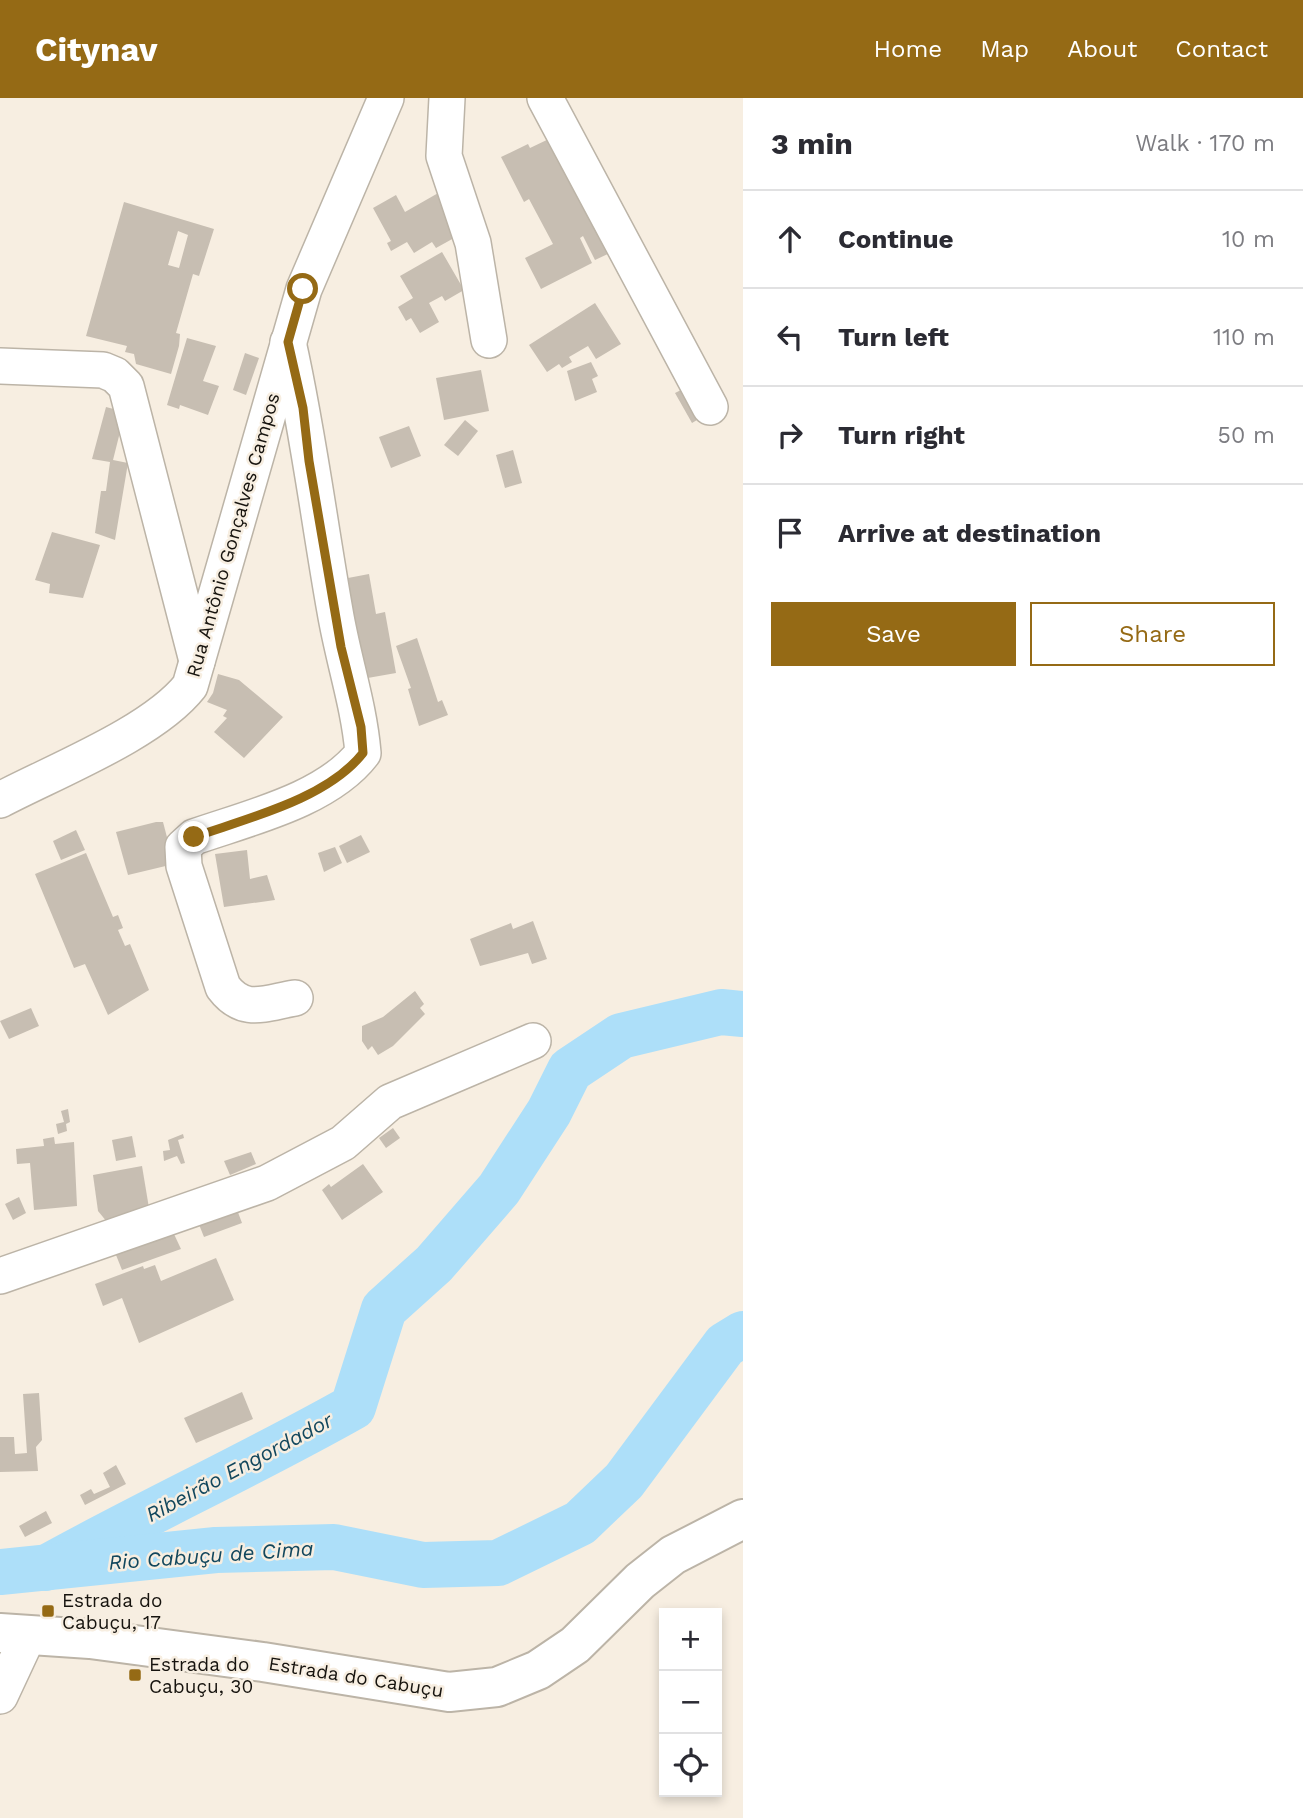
<!DOCTYPE html>
<meta charset="utf-8">
<style>
:root{--surface:#fff;--page:#f7f7f7;--text:#2b2b33;--muted:#7c7c81;--line:#e1e1e2;--accent:#956a15}
body{margin:0;font-family:"Work Sans",sans-serif;background:var(--page);color:var(--text)}
.controls{position:absolute;right:21px;bottom:21px;display:grid;overflow:hidden;border-radius:0px;box-shadow:0 4px 10px #0003}
.controls button{width:63px;height:63px;display:grid;place-items:center;padding:0;border:0;border-bottom:2px solid var(--line);background:var(--surface);color:var(--text);font:35px sans-serif}
.stop{position:absolute;width:21px;height:21px;margin:-16px;border:5px solid #956a15;border-radius:50%;background:#fff}
.stop.end{background:#956a15;border-color:#fff;box-shadow:0 2px 7px #0008}
.list{margin:0;padding:0;list-style:none}
h2{display:flex;justify-content:space-between;align-items:center;height:91px;margin:0;padding:0 28px;font-size:30px}
h2 small{font-size:23px;font-weight:400;color:var(--muted)}
.list li{display:grid;grid-template-columns:46px 1fr auto;gap:21px;align-items:center;box-sizing:border-box;height:98px;padding:0 28px;border-top:2px solid var(--line)}
.list b{display:block;font-size:26px;white-space:nowrap}
.list em{font-size:23px;font-style:normal;color:var(--muted)}
.actions{display:flex;gap:14px;padding:21px 28px}
.actions a{flex:1;padding:16px 0;border:2px solid var(--accent);border-radius:0px;text-align:center;font-size:24px;color:var(--accent)}
.actions .main{background:var(--accent);color:#fff}
.icon{flex:none;width:38px;height:38px;fill:none;stroke:currentColor;stroke-width:2;stroke-linecap:round;stroke-linejoin:round}
.map{position:relative;flex:none;width:743px;height:1720px;overflow:hidden}
header{display:flex;align-items:center;gap:42px;box-sizing:border-box;height:98px;padding:0 35px;background:var(--accent);color:#fff}
header strong{font-size:33px}
nav{display:flex;gap:38px;margin-inline-start:auto;font-size:24px}
main{display:flex}
aside{flex:1;background:var(--surface)}
.map>svg:first-child{display:block}
.lines{fill:none;stroke-linecap:round;stroke-linejoin:round}
.river{stroke:#addff9;stroke-width:46}
.building{fill:#c7beb2;fill-rule:evenodd}
.minor-casing{stroke:#bcb4a7;stroke-width:38}
.major-casing{stroke:#bcb4a7;stroke-width:42}
.minor{stroke:#fff;stroke-width:35}
.major{stroke:#fff;stroke-width:38}
.route{stroke:#956a15;stroke-width:9}
.poi-dot{fill:#956a15;stroke:#f7eee1;stroke-width:2.5}
.labels{text-anchor:middle;dominant-baseline:central;stroke-width:5;stroke-linejoin:round;paint-order:stroke}
.street-label{font-size:19px;fill:#16130e;stroke:#f7eee1}
.poi-label{font-size:19px;fill:#16130e;stroke:#f7eee1;text-anchor:start}
.water-label{font-size:21px;font-style:italic;fill:#12475d;stroke:#f7eee1}
</style>
<header>
<strong>Citynav</strong>
<nav><a>Home</a><a>Map</a><a>About</a><a>Contact</a></nav>
</header>
<main>
<div class="map">
<svg width="743" height="1720" viewBox="0 0 743 1720">
<rect width="100%" height="100%" fill="#f7eee1"/>
<g class="lines">
<g class="river">
<path d="M46 1470C147 1414 252 1366 353 1309L384 1211 434 1166 499 1091 549 1014 570 972 621 938 721 914 743 916"/>
<path d="M0 1474 216 1452 334 1449 423 1467 498 1465 580 1425 624 1383 725 1247 743 1236"/>
</g>
</g>
<g class="building">
<path d="M553 39 612 154 595 162 583 138 580 140 592 165 541 191 525 160 553 146 529 101 524 104 501 59 528 46 530 50Z"/>
<path d="M440 94 463 135 436 150 432 144 414 155 407 144 391 153 387 145 391 143 373 110 396 97 405 114Z"/>
<path d="M124 104 214 131 199 178 193 176 176 235 180 236 179 248 171 276 136 266 134 256 125 254 127 248 86 238ZM178 133 188 137 179 170 168 167Z"/>
<path d="M442 154 464 192 445 203 442 198 429 205 439 224 420 235 411 220 406 223 398 209 413 200 400 178Z"/>
<path d="M595 205 621 246 596 261 588 248 569 259 572 264 562 270 559 266 547 274 529 247Z"/>
<path d="M187 240 216 248 203 283 219 288 208 317 180 307 179 311 167 307Z"/>
<path d="M666 250 712 313 692 325 675 295 683 291 660 253Z"/>
<path d="M245 255 259 260 246 297 233 292Z"/>
<path d="M591 264 598 278 592 281 597 294 575 303 567 273Z"/>
<path d="M481 272 489 313 444 322 436 280Z"/>
<path d="M106 309 125 314 113 362 128 365 115 442 95 435 101 393H106L110 364 92 361Z"/>
<path d="M465 322 478 333 458 358 444 347Z"/>
<path d="M409 328 421 358 391 370 379 339Z"/>
<path d="M513 352 522 385 505 390 496 357Z"/>
<path d="M52 434 100 447 83 500 49 495 50 486 35 482Z"/>
<path d="M369 476 376 516 385 514 396 575 362 581 348 480Z"/>
<path d="M417 540 438 604 442 602 448 617 419 628 408 591 411 590 396 548Z"/>
<path d="M218 576 239 582 283 619 244 660 214 634 227 620 223 618 227 612 207 604 213 595Z"/>
<path d="M156 724H163L174 766 128 777 116 734Z"/>
<path d="M76 732 85 752 61 762 53 743Z"/>
<path d="M361 737 370 754 347 765 339 748Z"/>
<path d="M335 749 342 765 324 774 318 755Z"/>
<path d="M247 752 250 781 267 777 275 802 224 809 215 756Z"/>
<path d="M86 755 113 819 118 817 123 830 118 832 125 848 130 846 149 892 108 917 85 866 74 870 35 776Z"/>
<path d="M533 823 547 861 532 866 528 855 480 868 470 841 511 825 513 831Z"/>
<path d="M415 893 424 906 420 910 425 916 393 948 378 957 372 948 368 952 362 943V928L383 919Z"/>
<path d="M31 910 39 928 9 941 0 923Z"/>
<path d="M68 1011 70 1024 66 1026 67 1033 58 1036 56 1026 64 1024 61 1013Z"/>
<path d="M393 1030 400 1040 386 1050 379 1040Z"/>
<path d="M183 1036 184 1040 178 1042 185 1065 181 1066 177 1058 164 1063 163 1053 170 1052 168 1042Z"/>
<path d="M132 1038 136 1059 116 1063 112 1042Z"/>
<path d="M54 1039 55 1046 74 1044 77 1108 34 1112 30 1065 17 1066 16 1051 44 1048 43 1041Z"/>
<path d="M251 1054 256 1066 230 1077 224 1063Z"/>
<path d="M363 1066 383 1094 342 1122 322 1092 329 1086 331 1089Z"/>
<path d="M142 1068 150 1116 112 1130 98 1113 93 1077Z"/>
<path d="M19 1099 26 1115 13 1122 5 1106Z"/>
<path d="M236 1109 242 1125 204 1139 198 1124Z"/>
<path d="M173 1134 181 1151 122 1172 116 1157Z"/>
<path d="M216 1160 234 1202 139 1245 122 1200 103 1208 95 1186 143 1168 144 1171 155 1167 161 1183Z"/>
<path d="M242 1294 253 1321 196 1345 184 1320Z"/>
<path d="M39 1295 42 1342 36 1349 38 1373 0 1374V1339H14L15 1356 27 1355 23 1296Z"/>
<path d="M116 1367 126 1386 85 1407 80 1397 91 1391 94 1396 110 1389 103 1375Z"/>
<path d="M46 1413 52 1425 25 1439 19 1428Z"/>
</g>
<g class="lines">
<g class="minor-casing">
<g id="minor">
<path d="M447 0 444 58 473 145 489 242"/>
<path d="M545 0 710 309"/>
<path d="M288 244C308 333 319 423 335 513 343 561 359 607 363 655 327 702 248 720 194 739L183 749 184 768 223 889C244 917 265 905 295 900"/>
<path d="M0 268 103 272 115 277 126 288 197 563"/>
<path d="M0 702C55 673 153 635 190 588L304 191 386 0"/>
<path d="M0 1178 267 1085 343 1045 390 1004 533 943"/>
<path d="M0 1598 28 1538"/>
</g>
</g>
<g class="major-casing">
<path id="major" d="M0 1535 90 1541 263 1564 449 1594 497 1589 538 1572 575 1547 640 1483 673 1457 743 1421"/>
</g>
<use href="#minor" class="minor"/>
<use href="#major" class="major"/>
</g>
<g class="lines">
<path class="route" d="M194 739C248 720 327 701 363 655L361 629 341 549 309 363 303 310 288 244 303 191"/>
</g>
<g class="poi-dot">
<rect x="41" y="1506" width="14" height="14" rx="3.5"/>
<rect x="128" y="1570" width="14" height="14" rx="3.5"/>
</g>
<g class="labels">
<g class="street-label">
<text transform="translate(233 437) rotate(-74)">Rua Antônio Gonçalves Campos</text>
<text transform="translate(356 1579) rotate(9)">Estrada do Cabuçu</text>
</g>
<g class="poi-label">
<text x="62" y="1502">Estrada do<tspan x="62" dy="22">Cabuçu, 17</tspan></text>
<text x="149" y="1566">Estrada do<tspan x="149" dy="22">Cabuçu, 30</tspan></text>
</g>
<g class="water-label">
<text transform="translate(239 1369) rotate(-28)">Ribeirão Engordador</text>
<text transform="translate(211 1457) rotate(-4)">Rio Cabuçu de Cima</text>
</g>
</g>
</svg>
<div class="controls">
<button>+</button>
<button>−</button>
<button><svg class="icon" aria-label="locate" viewBox="0 0 24 24"><circle cx="12" cy="12" r="6"/><path d="M12 2v4M12 18v4M2 12h4M18 12h4"/></svg></button>
</div>
<div class="stop" style="left:303px;top:191px"></div>
<div class="stop end" style="left:194px;top:739px"></div>
</div>
<aside>
<h2>3 min<small>Walk · 170 m</small></h2>
<ul class="list">
<li><svg class="icon" aria-label="ahead" viewBox="0 0 24 24"><path d="M12 20V5M6 11l6-6 6 6"/></svg><div><b>Continue</b></div><em>10 m</em></li>
<li><svg class="icon" aria-label="left" viewBox="0 0 24 24"><path d="M17 20v-9H6M10 6l-5 5 5 5"/></svg><div><b>Turn left</b></div><em>110 m</em></li>
<li><svg class="icon" aria-label="right" viewBox="0 0 24 24"><path d="M7 20v-9h11M14 6l5 5-5 5"/></svg><div><b>Turn right</b></div><em>50 m</em></li>
<li><svg class="icon" aria-label="arrive" viewBox="0 0 24 24"><path d="M6 21V4h12l-3 4 3 4H6"/></svg><div><b>Arrive at destination</b></div></li>
</ul>
<div class="actions"><a class="main">Save</a><a>Share</a></div>
</aside>
</main>
